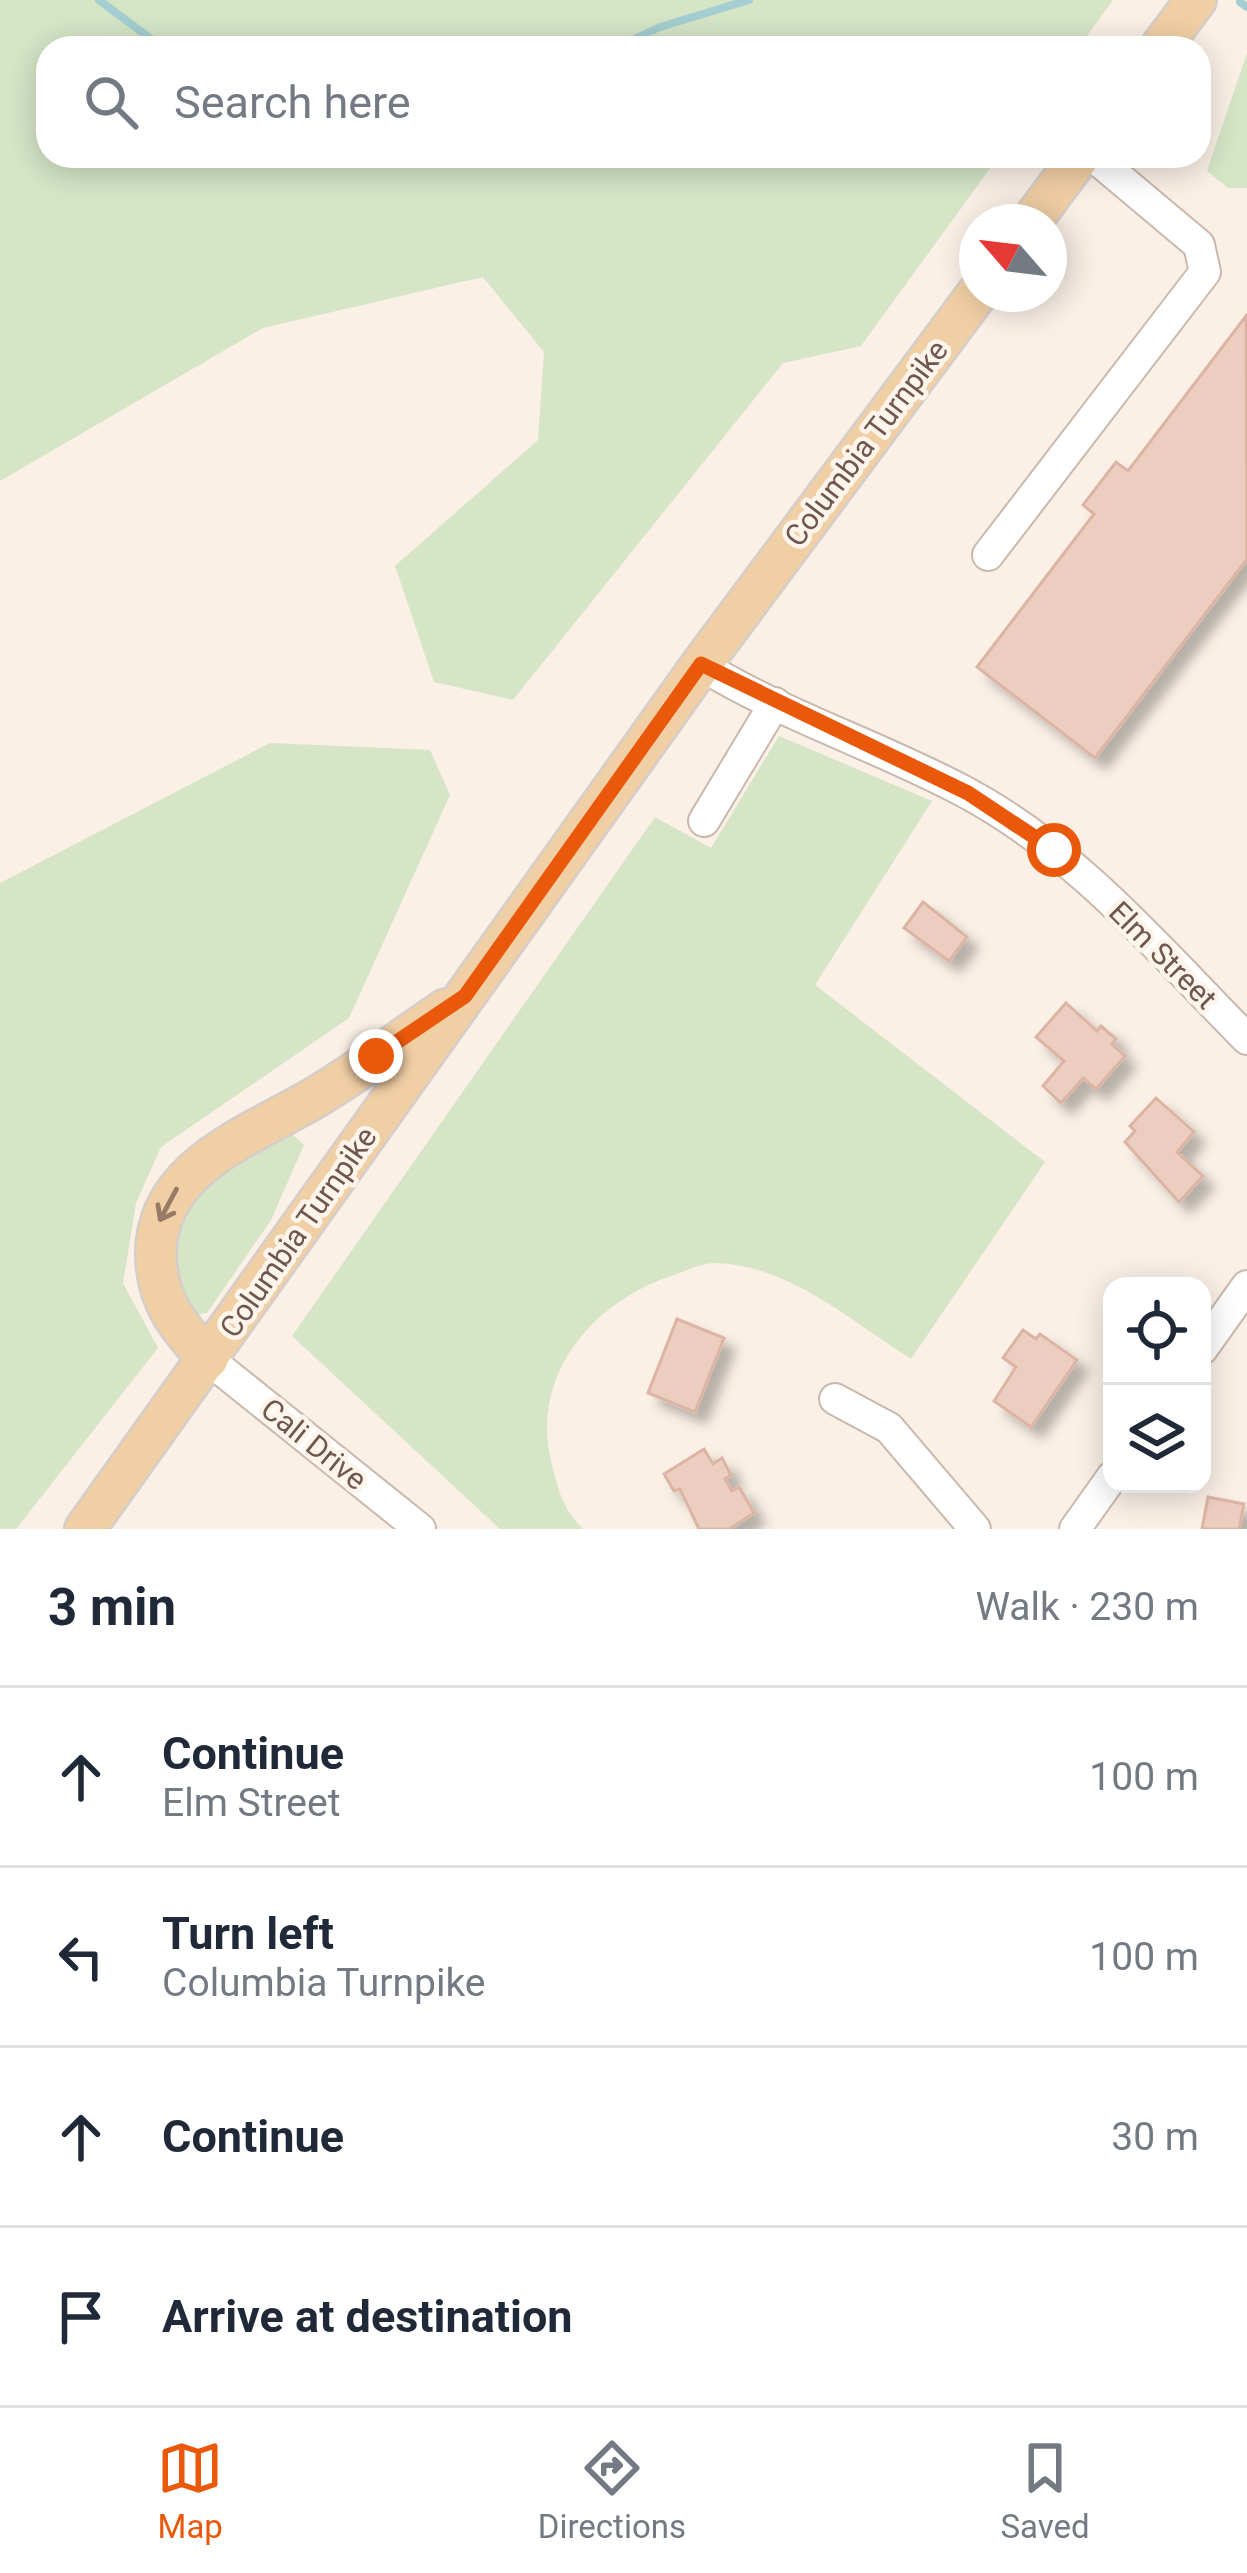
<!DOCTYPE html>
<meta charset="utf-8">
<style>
:root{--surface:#fff;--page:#f2f2f3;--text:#1f2937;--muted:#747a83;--line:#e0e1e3;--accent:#ea580c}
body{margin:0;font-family:Roboto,sans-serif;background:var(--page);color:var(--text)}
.controls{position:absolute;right:36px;bottom:36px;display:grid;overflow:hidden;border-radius:24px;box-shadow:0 6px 30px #0003}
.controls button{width:108px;height:108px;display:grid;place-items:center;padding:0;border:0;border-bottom:3px solid var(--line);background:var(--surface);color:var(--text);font:60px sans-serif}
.compass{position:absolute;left:959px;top:204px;width:108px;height:108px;border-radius:50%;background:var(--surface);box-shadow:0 6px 30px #0003;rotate:298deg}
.stop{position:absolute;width:36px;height:36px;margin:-27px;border:9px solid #ea580c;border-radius:50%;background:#fff}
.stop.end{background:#ea580c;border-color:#fff;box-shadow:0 3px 12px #0008}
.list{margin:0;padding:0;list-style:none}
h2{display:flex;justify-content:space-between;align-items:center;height:156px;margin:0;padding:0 48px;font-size:51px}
h2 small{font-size:39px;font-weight:400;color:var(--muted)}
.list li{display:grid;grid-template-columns:78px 1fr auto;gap:36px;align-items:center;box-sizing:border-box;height:180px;padding:0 48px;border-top:3px solid var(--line)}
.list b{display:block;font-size:45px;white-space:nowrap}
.list p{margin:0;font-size:39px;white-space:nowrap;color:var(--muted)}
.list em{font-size:39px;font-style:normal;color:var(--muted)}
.icon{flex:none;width:66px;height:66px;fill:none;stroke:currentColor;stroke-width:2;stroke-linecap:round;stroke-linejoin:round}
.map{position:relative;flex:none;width:1247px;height:1529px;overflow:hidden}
.search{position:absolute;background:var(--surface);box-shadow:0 6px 30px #0003;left:36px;right:36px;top:36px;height:132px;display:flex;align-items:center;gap:30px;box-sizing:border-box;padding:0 42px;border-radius:36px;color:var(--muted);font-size:45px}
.sheet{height:876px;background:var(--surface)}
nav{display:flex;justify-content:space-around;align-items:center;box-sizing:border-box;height:168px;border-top:3px solid var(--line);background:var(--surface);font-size:33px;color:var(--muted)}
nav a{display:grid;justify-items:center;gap:6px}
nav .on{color:var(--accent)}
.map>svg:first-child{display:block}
.green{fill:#d5e5c6}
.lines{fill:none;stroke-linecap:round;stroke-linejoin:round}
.stream{stroke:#a4ced1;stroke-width:8}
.building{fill:#eccec0;stroke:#ddb4a3;stroke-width:3;filter:url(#shadow)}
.minor-casing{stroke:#cab8ad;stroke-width:34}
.major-casing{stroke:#d4cdca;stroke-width:44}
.minor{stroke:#fff;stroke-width:30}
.major{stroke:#f1cfa5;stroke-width:39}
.oneway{stroke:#977b68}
.route{stroke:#ea580c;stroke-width:15}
.labels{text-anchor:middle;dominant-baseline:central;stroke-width:9;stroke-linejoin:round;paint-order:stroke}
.street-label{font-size:30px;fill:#70574e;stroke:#fdf5eb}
</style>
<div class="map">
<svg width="1247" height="1529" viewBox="0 0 1247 1529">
<defs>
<filter id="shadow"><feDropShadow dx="11" dy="11" stdDeviation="6" flood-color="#0004"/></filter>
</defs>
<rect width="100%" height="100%" fill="#faf0e6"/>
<g class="green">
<path d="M0 0H1113L1078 48H48V156H999L861 346 783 363 513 700 434 682 395 566 538 440 544 352 483 277 263 328 0 481Z"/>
<path d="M1247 53V188H1228L1207 171Z"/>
<path d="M779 736 932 801 815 985 1045 1162 911 1359C851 1321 789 1265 715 1263 701 1263 684 1272 671 1276 591 1303 529 1377 552 1465 559 1492 563 1509 583 1529H500L292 1336 655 817 711 848Z"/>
<path d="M270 743 430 750 450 795 349 1018 161 1147 136 1203 123 1283 158 1348 16 1529H0V883Z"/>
<path d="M290 1132 304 1145 271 1220 207 1313 194 1315C134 1218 215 1175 290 1132Z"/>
</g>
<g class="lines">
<g class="stream">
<path d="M99 0 163 48"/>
<path d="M1240 2 1247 7"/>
<path d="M615 48 660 27 749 0"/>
</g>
</g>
<g class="building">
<path d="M1246 316 1247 559 1095 758 977 667 1094 514 1083 505 1116 462 1128 471Z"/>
<path d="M923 902 967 937 949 961 904 928Z"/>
<path d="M1066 1003 1097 1031 1101 1026 1116 1039 1112 1044 1125 1056 1096 1089 1083 1078 1061 1103 1043 1086 1064 1061 1036 1037Z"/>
<path d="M1156 1098 1194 1132 1177 1152 1203 1176 1179 1202 1125 1142 1135 1131 1130 1126Z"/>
<path d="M677 1319 724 1338 695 1412 648 1393Z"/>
<path d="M1023 1330 1036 1339 1040 1334 1077 1360 1031 1427 994 1401 1016 1367 1003 1358Z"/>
<path d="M704 1449 713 1464 722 1458 731 1475 725 1479 732 1491 739 1487 754 1513 729 1529H699L680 1489 674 1491 664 1474Z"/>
<path d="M1208 1497 1244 1504 1239 1529H1202Z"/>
</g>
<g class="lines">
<g class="minor-casing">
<g id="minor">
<path d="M988 555 1205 272 1199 245 1093 156"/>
<path d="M701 665C784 716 879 746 965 792 1076 851 1160 951 1247 1039"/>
<path d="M704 821 775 703"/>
<path d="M1202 1349 1247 1286"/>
<path d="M208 1359 420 1529"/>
<path d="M835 1399 889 1428 975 1529"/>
<path d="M1075 1529 1112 1477"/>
</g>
</g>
<g class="major-casing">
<g id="major">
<path d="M1160 48 1196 0"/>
<path d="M1031 222 1080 156"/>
<path d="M208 1359C178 1326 157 1302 156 1256 154 1167 252 1135 316 1097 361 1070 403 1038 446 1009"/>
<path d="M85 1529 701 665 977 294"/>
</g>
</g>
<use href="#minor" class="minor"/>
<use href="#major" class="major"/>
</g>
<defs><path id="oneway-shaft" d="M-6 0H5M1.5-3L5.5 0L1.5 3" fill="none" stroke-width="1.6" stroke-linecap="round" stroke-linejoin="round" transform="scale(3)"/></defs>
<use class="oneway" href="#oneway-shaft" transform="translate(168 1205) rotate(118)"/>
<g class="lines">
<path class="route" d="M376 1056 465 996 701 664 968 793 1054 850"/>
</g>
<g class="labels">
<g class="street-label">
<text transform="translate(866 443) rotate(-53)">Columbia Turnpike</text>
<text transform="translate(1163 955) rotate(45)">Elm Street</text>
<text transform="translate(298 1232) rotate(-55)">Columbia Turnpike</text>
<text transform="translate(314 1444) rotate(39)">Cali Drive</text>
</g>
</g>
</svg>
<div class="controls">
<button><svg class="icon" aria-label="locate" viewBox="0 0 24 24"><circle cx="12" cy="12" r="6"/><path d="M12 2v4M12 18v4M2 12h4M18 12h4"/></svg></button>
<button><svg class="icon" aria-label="layers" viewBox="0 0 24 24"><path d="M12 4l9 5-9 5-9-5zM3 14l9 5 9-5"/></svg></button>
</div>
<svg class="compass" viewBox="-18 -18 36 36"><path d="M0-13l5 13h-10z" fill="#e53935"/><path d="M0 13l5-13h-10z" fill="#747a83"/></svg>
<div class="stop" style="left:1054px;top:850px"></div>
<div class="stop end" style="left:376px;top:1056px"></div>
<div class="search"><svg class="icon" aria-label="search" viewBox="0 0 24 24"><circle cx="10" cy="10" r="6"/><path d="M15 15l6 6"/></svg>Search here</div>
</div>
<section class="sheet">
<h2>3 min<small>Walk · 230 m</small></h2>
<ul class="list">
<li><svg class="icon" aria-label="ahead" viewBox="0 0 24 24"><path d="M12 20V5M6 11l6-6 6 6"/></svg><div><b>Continue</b><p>Elm Street</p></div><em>100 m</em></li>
<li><svg class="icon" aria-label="left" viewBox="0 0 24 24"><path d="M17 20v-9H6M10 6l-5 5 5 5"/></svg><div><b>Turn left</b><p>Columbia Turnpike</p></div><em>100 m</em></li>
<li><svg class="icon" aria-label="ahead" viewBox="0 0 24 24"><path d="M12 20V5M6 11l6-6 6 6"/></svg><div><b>Continue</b></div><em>30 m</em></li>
<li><svg class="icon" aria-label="arrive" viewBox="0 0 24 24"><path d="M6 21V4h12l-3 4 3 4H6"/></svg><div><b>Arrive at destination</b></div></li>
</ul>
</section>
<nav>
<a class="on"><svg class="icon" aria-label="map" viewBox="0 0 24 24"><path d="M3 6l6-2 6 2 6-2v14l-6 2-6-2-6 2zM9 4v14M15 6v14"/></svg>Map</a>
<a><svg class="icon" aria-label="directions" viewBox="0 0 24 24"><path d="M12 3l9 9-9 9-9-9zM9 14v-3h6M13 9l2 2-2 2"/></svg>Directions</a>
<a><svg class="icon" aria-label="saved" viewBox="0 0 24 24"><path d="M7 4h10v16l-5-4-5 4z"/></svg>Saved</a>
</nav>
